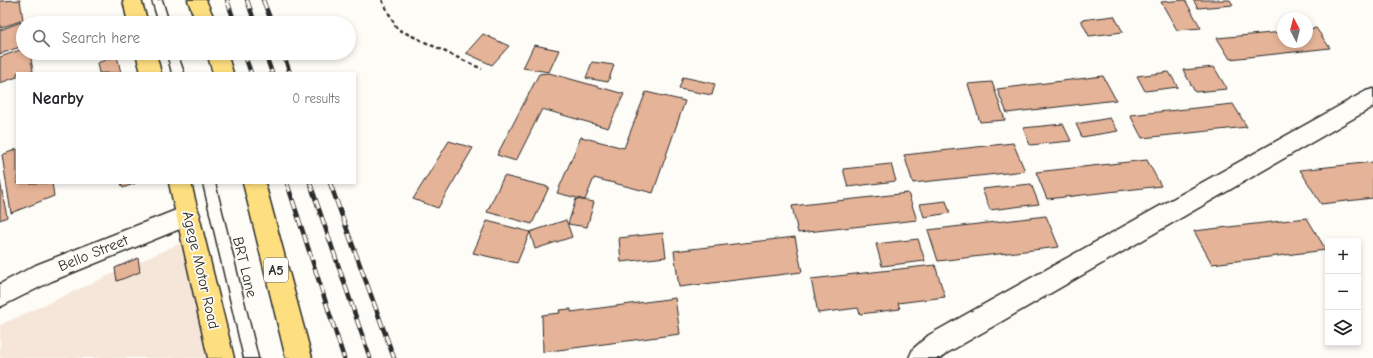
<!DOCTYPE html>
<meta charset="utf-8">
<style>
:root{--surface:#fff;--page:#f2f2f2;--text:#202124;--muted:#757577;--line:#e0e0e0}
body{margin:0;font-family:"Comic Neue",sans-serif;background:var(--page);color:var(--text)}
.controls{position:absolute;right:12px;bottom:12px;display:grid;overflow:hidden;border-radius:0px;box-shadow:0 2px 6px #0003}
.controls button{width:36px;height:36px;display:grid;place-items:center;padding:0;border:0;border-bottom:1px solid var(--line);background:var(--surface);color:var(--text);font:20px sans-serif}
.compass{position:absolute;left:1277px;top:12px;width:36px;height:36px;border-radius:50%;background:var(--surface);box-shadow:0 2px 6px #0003;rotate:353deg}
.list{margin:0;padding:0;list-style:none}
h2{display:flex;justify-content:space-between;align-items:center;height:52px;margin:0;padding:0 16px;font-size:17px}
h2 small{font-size:13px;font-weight:400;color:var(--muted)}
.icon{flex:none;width:22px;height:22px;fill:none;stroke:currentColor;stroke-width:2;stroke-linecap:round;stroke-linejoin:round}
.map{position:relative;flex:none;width:1373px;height:358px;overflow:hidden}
.search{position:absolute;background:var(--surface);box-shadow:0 2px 6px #0003;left:16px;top:16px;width:340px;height:44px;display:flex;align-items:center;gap:10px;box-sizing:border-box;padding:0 14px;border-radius:22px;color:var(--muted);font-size:15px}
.panel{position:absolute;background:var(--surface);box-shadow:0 2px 6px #0003;left:16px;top:72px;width:340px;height:112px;border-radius:0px}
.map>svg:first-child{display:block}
.built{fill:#f6e6da}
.building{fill:#e5b397;stroke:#2b2b2b}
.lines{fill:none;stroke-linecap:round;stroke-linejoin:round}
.service-casing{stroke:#2b2b2b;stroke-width:3}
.minor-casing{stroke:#2b2b2b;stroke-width:3}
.trunk-casing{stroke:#2b2b2b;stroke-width:3}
.path{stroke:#2b2b2b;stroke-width:2.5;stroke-dasharray:4 3;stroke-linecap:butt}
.service{fill:#fdfcf7;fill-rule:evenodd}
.minor{fill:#fdfcf7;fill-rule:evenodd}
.trunk{fill:#fedf80;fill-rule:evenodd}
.rail-casing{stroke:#2b2b2b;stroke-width:4.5}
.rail{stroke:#fdfcf7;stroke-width:3;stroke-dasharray:9;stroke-linecap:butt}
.labels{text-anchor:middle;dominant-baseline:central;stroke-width:3.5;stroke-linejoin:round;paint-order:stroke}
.shield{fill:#fdfcf7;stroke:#6a6a68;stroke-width:1}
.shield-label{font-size:14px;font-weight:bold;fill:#2b2b2b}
.street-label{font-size:15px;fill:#2b2b2b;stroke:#fdfcf7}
</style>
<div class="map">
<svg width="1373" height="358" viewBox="0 0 1373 358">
<rect width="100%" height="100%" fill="#fdfcf7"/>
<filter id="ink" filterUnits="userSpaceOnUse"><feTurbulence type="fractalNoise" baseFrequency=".025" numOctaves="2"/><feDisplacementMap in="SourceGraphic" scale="8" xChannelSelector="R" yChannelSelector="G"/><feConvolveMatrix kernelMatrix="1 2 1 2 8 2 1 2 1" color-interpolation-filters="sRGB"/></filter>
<g filter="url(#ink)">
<path class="built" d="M187 240 211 358H0V325Z"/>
<g class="building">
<path d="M20 0 23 20 0 28V1Z"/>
<path d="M1185 0 1201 28 1177 30 1161 2Z"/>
<path d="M1193 0H1230L1233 5 1198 8Z"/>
<path d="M1114 16 1123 32 1089 36 1081 20Z"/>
<path d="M21 22 23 46 0 54V30Z"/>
<path d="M1316 28 1330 48 1230 59 1217 38 1283 32V42H1307V29Z"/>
<path d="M483 34 509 46 492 65 466 53Z"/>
<path d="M534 45 559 50 549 72 523 68Z"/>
<path d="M23 49V53H30L33 71 27 73H17V77L0 83V57Z"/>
<path d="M117 56 121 73H99L97 63Z"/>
<path d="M592 62 614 65 608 82 586 78Z"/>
<path d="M1214 67 1227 89 1195 92 1183 70Z"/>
<path d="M1169 72 1178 87 1145 91 1137 76Z"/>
<path d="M549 73 624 94 608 128 542 109 516 161 497 155 539 74Z"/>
<path d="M1103 76 1116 100 1007 113 997 89Z"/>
<path d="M683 77 715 84 712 95 679 89Z"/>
<path d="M992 82 1005 120 980 122 968 84Z"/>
<path d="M646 92 685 101 653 193 594 178 585 200 557 193 581 137 624 148Z"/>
<path d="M1233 104 1247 127 1142 138 1130 115Z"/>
<path d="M1110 118 1118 131 1082 137 1076 124Z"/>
<path d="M1063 124 1071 141 1030 145 1023 128Z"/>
<path d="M449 141 473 148 438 208 413 199Z"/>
<path d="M1013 143 1025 171 913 183 904 155Z"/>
<path d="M17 149V183H52L54 196 11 213 2 155Z"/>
<path d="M1147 160 1161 186 1047 199 1036 172Z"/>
<path d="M1373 162V198L1321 204 1300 170Z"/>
<path d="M891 164 896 181 848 187 843 169Z"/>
<path d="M504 176 549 187 532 224 487 212Z"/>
<path d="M0 181 7 217 0 220Z"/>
<path d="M121 183H136L123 188Z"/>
<path d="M1031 184 1039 204 990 210 982 189Z"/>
<path d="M908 193 917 220 798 233 792 206Z"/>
<path d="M576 199 594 202 587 227 568 224Z"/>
<path d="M946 201 950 213 924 217 920 204Z"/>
<path d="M1046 216 1059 247 938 261 928 230Z"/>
<path d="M1307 218 1326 250 1212 264 1194 231Z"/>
<path d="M566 220 572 237 535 249 530 232Z"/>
<path d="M487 221 530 232 517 263 473 253Z"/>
<path d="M663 233 666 257 621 262 619 238Z"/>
<path d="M795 237 802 272 679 287 674 251Z"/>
<path d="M918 239 925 261 882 266 876 244Z"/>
<path d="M138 258 140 272 117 281 115 268Z"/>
<path d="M935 265 945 297 898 303 900 309 860 314 858 308 818 313 811 279Z"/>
<path d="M675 298 680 334 543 352 542 315 560 313 559 310 571 309V312Z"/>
</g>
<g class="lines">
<g class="service-casing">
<g id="service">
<path d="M152 0H162L169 23H159Z"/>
<path d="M167 53H177L184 73H172Z"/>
<path d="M203 183H215L258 358H244Z"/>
</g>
</g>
<g class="minor-casing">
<g id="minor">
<path d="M1373 89V107L947 353 941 358H909L913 349 929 335 1366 91Z"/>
<path d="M189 205 197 208 200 215 197 222 52 281 0 307V284L36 265Z"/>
</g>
</g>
<g class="trunk-casing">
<g id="trunk">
<path d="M123 0H141L148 23H128Z"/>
<path d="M188 0H206L216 23H196Z"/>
<path d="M136 53H156L161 73H141Z"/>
<path d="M207 53H227L233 73H213Z"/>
<path d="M169 183H191L234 358H208Z"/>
<path d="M243 183H265L312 358H286Z"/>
</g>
</g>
<path class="path" d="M382 0 397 29 482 69"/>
<use href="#service" class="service"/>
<use href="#minor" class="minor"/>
<use href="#trunk" class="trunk"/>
<g class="rail-casing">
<g id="rail">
<path d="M227 0 235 23"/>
<path d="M247 0 255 23"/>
<path d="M263 0 272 23"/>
<path d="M244 53 251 73"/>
<path d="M265 53 272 73"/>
<path d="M283 53 290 73"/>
<path d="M287 183 344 358"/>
<path d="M310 183 370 358"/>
<path d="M330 183 394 358"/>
</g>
</g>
<use href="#rail" class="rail"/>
</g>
</g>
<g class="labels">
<rect class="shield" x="264" y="258" width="24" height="24" rx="3"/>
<g class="shield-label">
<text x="276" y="270">A5</text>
</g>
<g class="street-label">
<text transform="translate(93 253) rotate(-22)">Bello Street</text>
<text transform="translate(245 267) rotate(76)">BRT Lane</text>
<text transform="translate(201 270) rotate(77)">Agege Motor Road</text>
</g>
</g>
</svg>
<div class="controls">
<button>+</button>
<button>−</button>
<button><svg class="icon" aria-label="layers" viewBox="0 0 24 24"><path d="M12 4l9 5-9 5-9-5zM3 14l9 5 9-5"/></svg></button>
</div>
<svg class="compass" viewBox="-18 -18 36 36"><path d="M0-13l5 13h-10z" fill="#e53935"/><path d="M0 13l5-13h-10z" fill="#757577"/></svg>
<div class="search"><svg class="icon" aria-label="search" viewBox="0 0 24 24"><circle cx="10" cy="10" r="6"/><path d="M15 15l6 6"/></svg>Search here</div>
<section class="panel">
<h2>Nearby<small>0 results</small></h2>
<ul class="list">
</ul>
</section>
</div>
